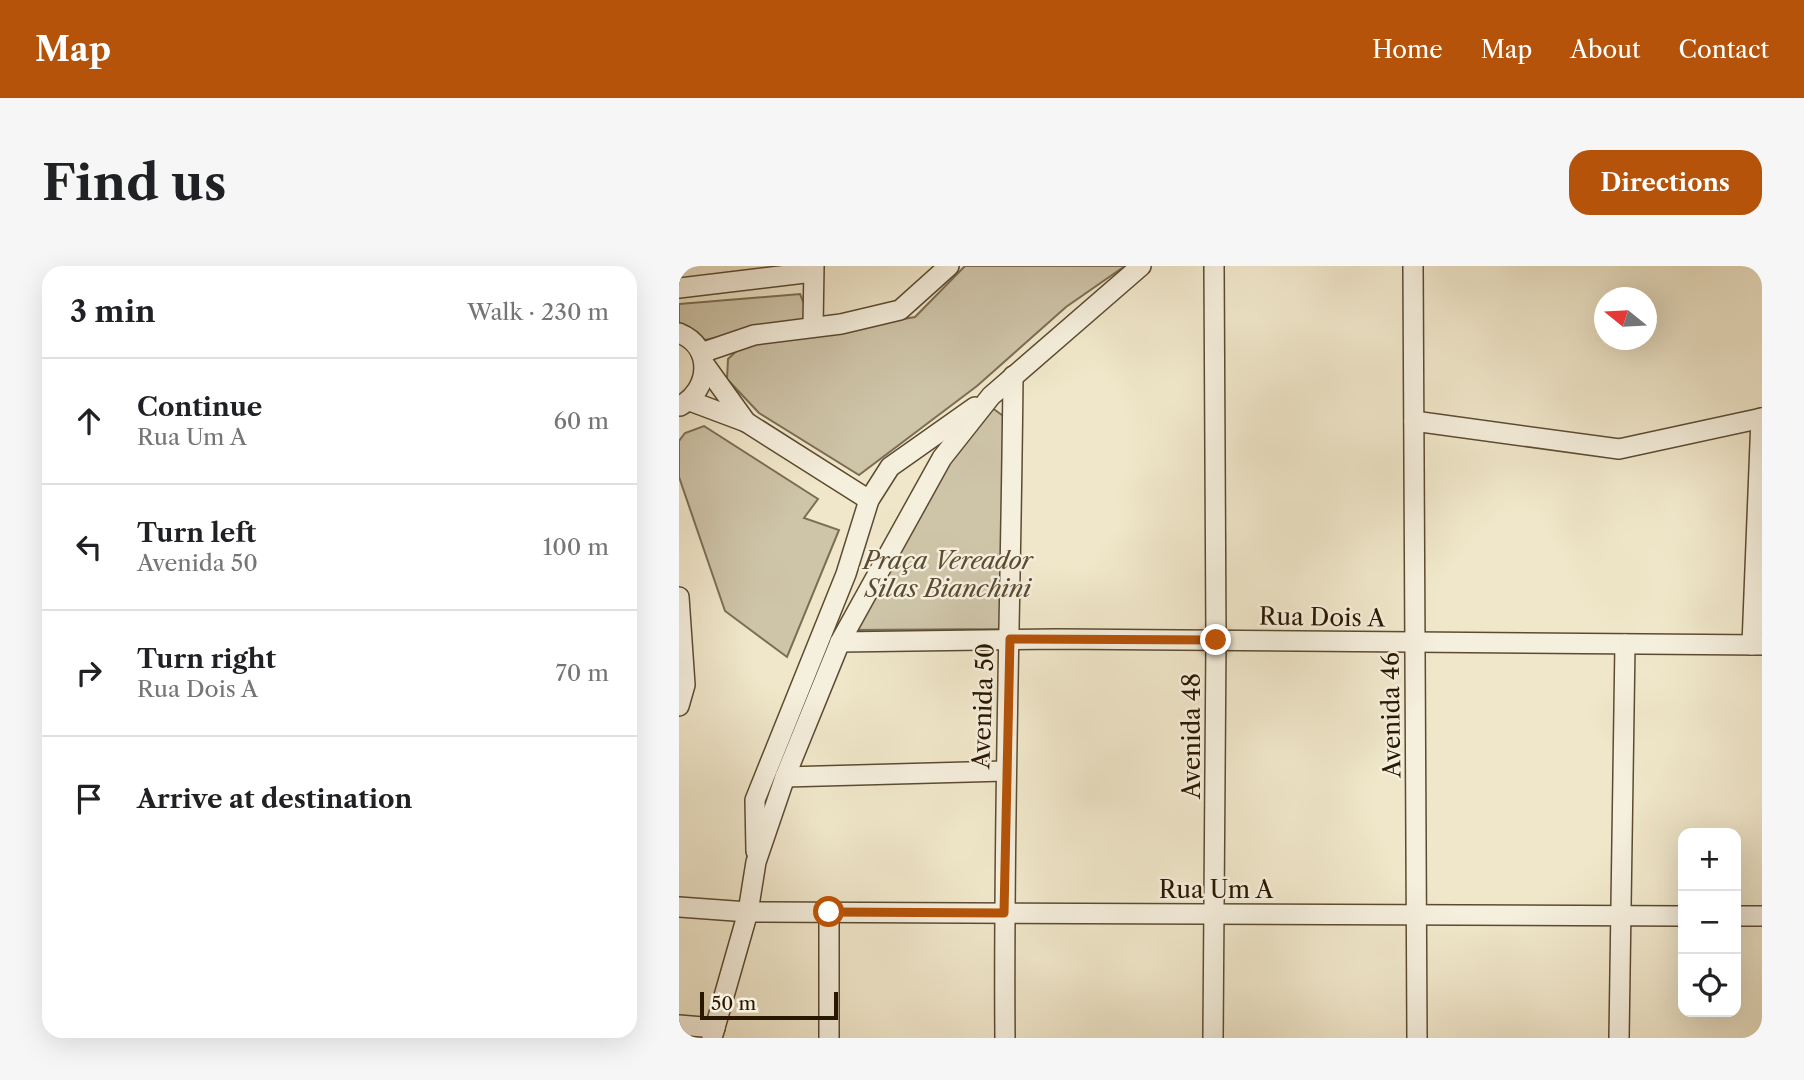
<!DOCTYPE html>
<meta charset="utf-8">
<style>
:root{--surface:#fff;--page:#f6f6f6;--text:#202124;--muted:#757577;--line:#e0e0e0;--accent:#b45309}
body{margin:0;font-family:"Libre Caslon Text",serif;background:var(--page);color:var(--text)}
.controls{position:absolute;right:21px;bottom:21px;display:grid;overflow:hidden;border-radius:14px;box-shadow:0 7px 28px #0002}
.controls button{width:63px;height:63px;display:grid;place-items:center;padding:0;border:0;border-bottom:2px solid var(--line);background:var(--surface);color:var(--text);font:35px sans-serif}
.compass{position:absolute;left:915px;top:21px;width:63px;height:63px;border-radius:50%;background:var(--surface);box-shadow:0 7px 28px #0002;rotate:288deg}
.scale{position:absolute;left:21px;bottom:18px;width:138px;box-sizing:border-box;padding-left:7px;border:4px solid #2a1700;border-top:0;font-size:19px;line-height:24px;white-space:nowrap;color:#2a1700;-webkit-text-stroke:5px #f5efdd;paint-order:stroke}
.stop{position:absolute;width:21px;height:21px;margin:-16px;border:5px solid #b45309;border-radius:50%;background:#fff}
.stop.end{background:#b45309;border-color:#fff;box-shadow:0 2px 7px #0008}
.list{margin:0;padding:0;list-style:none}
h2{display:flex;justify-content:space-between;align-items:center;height:91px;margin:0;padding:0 28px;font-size:30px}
h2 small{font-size:23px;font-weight:400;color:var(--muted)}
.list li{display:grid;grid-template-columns:46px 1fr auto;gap:21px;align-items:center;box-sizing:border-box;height:126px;padding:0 28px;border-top:2px solid var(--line)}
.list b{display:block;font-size:26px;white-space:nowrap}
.list p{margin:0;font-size:23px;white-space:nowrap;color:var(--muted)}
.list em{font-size:23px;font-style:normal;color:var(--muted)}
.icon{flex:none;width:38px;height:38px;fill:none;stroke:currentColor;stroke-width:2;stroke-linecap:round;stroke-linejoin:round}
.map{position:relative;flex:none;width:1083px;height:772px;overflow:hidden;border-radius:21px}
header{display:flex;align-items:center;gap:42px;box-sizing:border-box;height:98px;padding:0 35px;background:var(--accent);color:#fff}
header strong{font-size:33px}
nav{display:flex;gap:38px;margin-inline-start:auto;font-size:24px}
.intro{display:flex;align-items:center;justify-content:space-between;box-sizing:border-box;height:168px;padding:0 42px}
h1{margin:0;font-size:49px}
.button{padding:18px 32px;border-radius:21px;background:var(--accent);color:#fff;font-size:24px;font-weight:700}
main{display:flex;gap:42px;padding:0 42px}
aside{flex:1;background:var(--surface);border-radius:21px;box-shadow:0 7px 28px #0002}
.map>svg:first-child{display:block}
.green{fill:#cec4a8;stroke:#7c6e54;stroke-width:2}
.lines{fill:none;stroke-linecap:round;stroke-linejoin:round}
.street-casing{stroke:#5c4b32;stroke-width:22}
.street{stroke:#f5efdd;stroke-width:19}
.route{stroke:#b45309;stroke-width:9}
.labels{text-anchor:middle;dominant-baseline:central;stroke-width:5;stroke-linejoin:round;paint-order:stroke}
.park-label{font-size:24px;font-style:italic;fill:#5b4b32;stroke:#f5efdd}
.street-label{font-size:24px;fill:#2a1700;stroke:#f5efdd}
</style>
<header>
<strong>Map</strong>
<nav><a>Home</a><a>Map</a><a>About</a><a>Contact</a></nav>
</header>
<div class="intro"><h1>Find us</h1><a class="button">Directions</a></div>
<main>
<aside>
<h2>3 min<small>Walk · 230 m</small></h2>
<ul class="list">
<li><svg class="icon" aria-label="ahead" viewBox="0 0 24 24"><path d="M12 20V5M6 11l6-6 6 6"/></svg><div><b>Continue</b><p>Rua Um A</p></div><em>60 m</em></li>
<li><svg class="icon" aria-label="left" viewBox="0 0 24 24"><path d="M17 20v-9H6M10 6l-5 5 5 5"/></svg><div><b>Turn left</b><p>Avenida 50</p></div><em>100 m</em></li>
<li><svg class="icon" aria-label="right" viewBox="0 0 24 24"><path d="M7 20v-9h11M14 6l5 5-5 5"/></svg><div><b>Turn right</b><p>Rua Dois A</p></div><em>70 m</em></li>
<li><svg class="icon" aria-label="arrive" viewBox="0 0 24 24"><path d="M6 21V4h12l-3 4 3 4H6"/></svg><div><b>Arrive at destination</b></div></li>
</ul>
</aside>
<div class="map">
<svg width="1083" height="772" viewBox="0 0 1083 772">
<rect width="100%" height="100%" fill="#f0e7ca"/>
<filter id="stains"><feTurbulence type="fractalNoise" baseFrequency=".00286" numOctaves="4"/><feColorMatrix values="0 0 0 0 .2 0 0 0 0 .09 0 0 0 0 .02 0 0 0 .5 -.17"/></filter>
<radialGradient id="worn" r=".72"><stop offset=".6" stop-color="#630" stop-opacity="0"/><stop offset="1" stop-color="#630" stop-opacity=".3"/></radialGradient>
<g class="green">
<path d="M286 0H446L387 41 298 120 180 209 80 147 48 113 49 93 63 80 236 51Z"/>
<path d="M121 28 131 52 26 74 0 57V38Z"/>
<path d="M312 141 327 152 325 363 174 364 267 194Z"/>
<path d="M25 160 139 233 125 252 160 264 108 391 46 345 0 211V175L6 167Z"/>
</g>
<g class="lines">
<g class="street-casing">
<g id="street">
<path d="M734 0 738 772"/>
<path d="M0 22 134 6"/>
<path d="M134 61 135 0"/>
<path d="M0 67C35 81 31 124 1 140"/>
<path d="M22 87 75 69 162 58 221 44 270 0"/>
<path d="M26 99 67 156"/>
<path d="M11 135 67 156 190 234"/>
<path d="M735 155 940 183 1083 152"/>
<path d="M0 331 6 419 0 440"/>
<path d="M161 376 378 373 1083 379"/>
<path d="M1073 379 1082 152"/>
<path d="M106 511 326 505"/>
<path d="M77 585 76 534 167 308 190 234 211 201 296 141"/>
<path d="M0 641 69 646 1004 650"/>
<path d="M150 646V772"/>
<path d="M1057 650H1083"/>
<path d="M0 759 36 762"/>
<path d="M33 772 69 646 77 596 106 511 161 376 263 192 312 130 462 0"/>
<path d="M326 772C324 551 332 331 334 110"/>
<path d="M534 772 537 374 535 0"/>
<path d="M940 772 946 378"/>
</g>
</g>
<use href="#street" class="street"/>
</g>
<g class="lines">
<path class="route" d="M150 646 325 647 331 373 537 374"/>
</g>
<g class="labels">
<g class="park-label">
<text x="269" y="294">Praça Vereador<tspan x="269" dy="28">Silas Bianchini</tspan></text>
</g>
<g class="street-label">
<text transform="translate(643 351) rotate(1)">Rua Dois A</text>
<text transform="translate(304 440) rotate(-88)">Avenida 50</text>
<text transform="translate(712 449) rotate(-91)">Avenida 46</text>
<text transform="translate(512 470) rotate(-90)">Avenida 48</text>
<text x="537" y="623">Rua Um A</text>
</g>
</g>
<rect width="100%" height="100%" filter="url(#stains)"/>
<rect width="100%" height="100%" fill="url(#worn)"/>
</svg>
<div class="controls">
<button>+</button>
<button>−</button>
<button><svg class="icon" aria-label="locate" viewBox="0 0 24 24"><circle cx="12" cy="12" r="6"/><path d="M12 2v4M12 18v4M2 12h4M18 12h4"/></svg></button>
</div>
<svg class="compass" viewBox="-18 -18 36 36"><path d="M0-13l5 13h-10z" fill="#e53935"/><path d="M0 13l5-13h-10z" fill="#757577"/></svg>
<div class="scale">50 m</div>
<div class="stop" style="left:150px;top:646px"></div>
<div class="stop end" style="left:537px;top:374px"></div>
</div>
</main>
